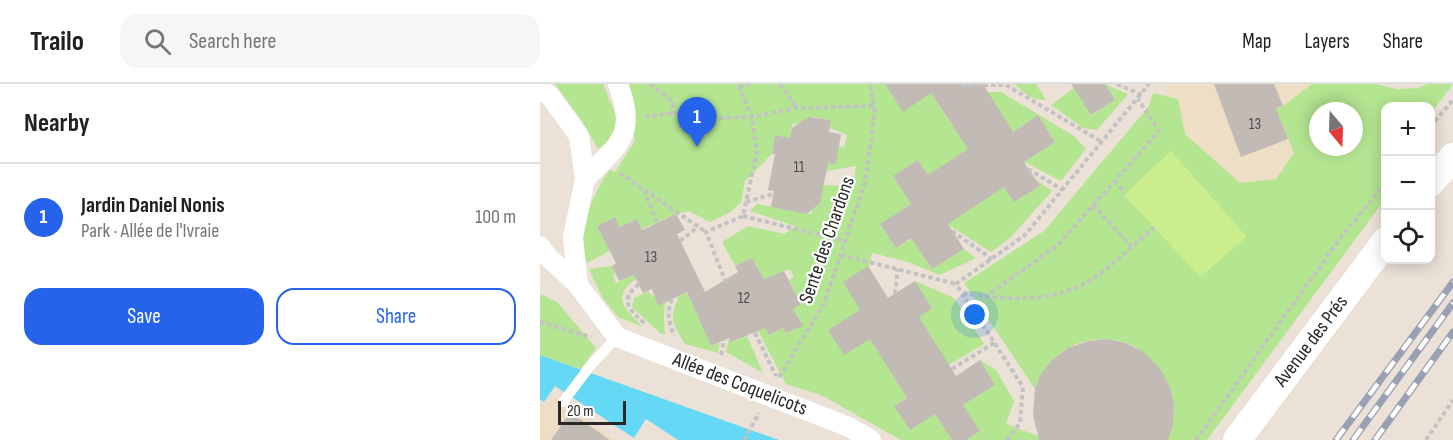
<!DOCTYPE html>
<meta charset="utf-8">
<style>
:root{--surface:#fff;--page:#f6f6f6;--text:#202124;--muted:#757577;--line:#e0e0e0;--accent:#2563eb}
body{margin:0;font-family:"Sofia Sans Condensed",sans-serif;background:var(--page);color:var(--text)}
.controls{position:absolute;right:18px;top:18px;display:grid;overflow:hidden;border-radius:12px;box-shadow:0 3px 15px #0003}
.controls button{width:54px;height:54px;display:grid;place-items:center;padding:0;border:0;border-bottom:2px solid var(--line);background:var(--surface);color:var(--text);font:30px sans-serif}
.compass{position:absolute;left:769px;top:18px;width:54px;height:54px;border-radius:50%;background:var(--surface);box-shadow:0 3px 15px #0003;rotate:161deg}
.scale{position:absolute;left:18px;bottom:15px;width:68px;box-sizing:border-box;padding-left:6px;border:3px solid #272727;border-top:0;font-size:16px;line-height:21px;white-space:nowrap;color:#272727;-webkit-text-stroke:4px #fff;paint-order:stroke}
.you{position:absolute;left:435px;top:231px;width:21px;height:21px;margin:-15px;border:4px solid #fff;border-radius:50%;background:#1a73e8;box-shadow:0 0 0 9px #1a73e833}
.badge{display:grid;place-items:center;width:39px;height:39px;border-radius:50%;background:var(--accent);color:#fff;font-size:20px;font-weight:700}
.pin{position:absolute;translate:-50% -50px;filter:drop-shadow(0 2px 3px #0008)}
.pin::after{content:'';position:absolute;top:32px;width:21px;height:18px;background:inherit;clip-path:polygon(0 0,100% 0,50% 100%)}
.list{margin:0;padding:0;list-style:none}
h2{display:flex;justify-content:space-between;align-items:center;height:78px;margin:0;padding:0 24px;font-size:26px}
h2 small{font-size:20px;font-weight:400;color:var(--muted)}
.list li{display:grid;grid-template-columns:39px 1fr auto;gap:18px;align-items:center;box-sizing:border-box;height:108px;padding:0 24px;border-top:2px solid var(--line)}
.list b{display:block;font-size:22px;white-space:nowrap}
.list p{margin:0;font-size:20px;white-space:nowrap;color:var(--muted)}
.list em{font-size:20px;font-style:normal;color:var(--muted)}
.actions{display:flex;gap:12px;padding:18px 24px}
.actions a{flex:1;padding:14px 0;border:2px solid var(--accent);border-radius:18px;text-align:center;font-size:21px;color:var(--accent)}
.actions .main{background:var(--accent);color:#fff}
.icon{flex:none;width:33px;height:33px;fill:none;stroke:currentColor;stroke-width:2;stroke-linecap:round;stroke-linejoin:round}
.map{position:relative;flex:none;width:913px;height:356px;overflow:hidden}
header{display:flex;align-items:center;gap:36px;box-sizing:border-box;height:84px;padding:0 30px;background:var(--surface);border-bottom:2px solid var(--line)}
header strong{font-size:28px}
nav{display:flex;gap:33px;margin-inline-start:auto;font-size:21px}
.search{width:420px;height:54px;background:var(--page);display:flex;align-items:center;gap:15px;box-sizing:border-box;padding:0 21px;border-radius:18px;color:var(--muted);font-size:22px}
main{display:flex}
aside{flex:1;background:var(--surface)}
.map>svg:first-child{display:block}
.education{fill:#eedec5;fill-rule:evenodd}
.green{fill:#b4e590;fill-rule:evenodd}
.pitch{fill:#cbed8b}
.water{fill:#64d8f4}
.building{fill:#c2bbb5}
.lines{fill:none;stroke-linecap:round;stroke-linejoin:round}
.path{stroke:#c3c3c3;stroke-width:4;stroke-dasharray:4.5 3;stroke-linecap:butt}
.service{stroke:#fff;stroke-width:10}
.minor{stroke:#fff;stroke-width:20}
.secondary{stroke:#fff;stroke-width:28}
.rail-casing{stroke:#9aa0b3;stroke-width:7}
.rail{stroke:#fff;stroke-width:4.5;stroke-dasharray:14;stroke-linecap:butt}
.labels{text-anchor:middle;dominant-baseline:central;stroke-width:4.5;stroke-linejoin:round;paint-order:stroke}
.number-label{font-size:16px;fill:#4e4c4a}
.street-label{font-size:20px;fill:#272727;stroke:#fff}
</style>
<header>
<strong>Trailo</strong>
<div class="search"><svg class="icon" aria-label="search" viewBox="0 0 24 24"><circle cx="10" cy="10" r="6"/><path d="M15 15l6 6"/></svg>Search here</div>
<nav><a>Map</a><a>Layers</a><a>Share</a></nav>
</header>
<main>
<aside>
<h2>Nearby<small></small></h2>
<ul class="list">
<li><span class="badge">1</span><div><b>Jardin Daniel Nonis</b><p>Park · Allée de l'Ivraie</p></div><em>100 m</em></li>
</ul>
<div class="actions"><a class="main">Save</a><a>Share</a></div>
</aside>
<div class="map">
<svg width="913" height="356" viewBox="0 0 913 356">
<rect width="100%" height="100%" fill="#ebe1d7"/>
<g class="education">
<path d="M624 0H827L846 22 845 86 720 116 645 50ZM778 27H814V63H778Z"/>
<path d="M11 311 77 356H0V317L5 320Z"/>
</g>
<g class="green">
<path d="M15 0H63L77 34 75 52 58 65 42 37Z"/>
<path d="M86 0H351L347 3 363 27 391 9 412 41 444 55 399 108 378 76 354 92 371 120 340 140 356 164 379 150 381 169 392 185 424 165 436 174 400 191 365 177 332 169 320 226 330 255 386 302 355 321 370 346 395 330 412 356H361L281 311 246 300 217 245 224 242 229 251 243 244 247 249 259 243 258 233 253 225 261 219 249 196 254 193 250 185 224 195 212 174 195 182 182 158 208 142 245 150 255 142 210 127 217 120 271 130 272 126 278 121 283 101 313 102 316 82 286 87 287 78 299 62 304 63 307 51 290 44V36L273 33 271 37 264 36 258 40 253 39 250 54 235 51 232 70 205 97 201 119 189 129 170 138 149 127 136 130 102 145 97 135 79 143 74 133 57 142 70 167 47 179C35 148 52 113 69 86L75 88 95 57Z"/>
<path d="M474 0H496L506 16C493 17 484 9 474 0Z"/>
<path d="M565 0 588 10 557 46 543 44 511 21 534 4 552 31 575 16Z"/>
<path d="M772 0H836L857 5 878 4 888 0H913L891 29 890 22H846L845 115 667 356H628C638 327 636 312 618 287 614 282 610 273 604 269 598 263 587 259 579 257 540 249 509 269 495 305L424 199 504 147 609 22 613 9 638 15 645 50 700 99 736 95 754 69 736 24 743 22ZM778 27H814V63H778Z"/>
<path d="M425 8H461L534 52 546 65 521 97 484 78 515 58 498 31 473 48Z"/>
<path d="M454 87 474 118 500 102 495 95 512 107 470 154 451 168 407 140Z"/>
<path d="M72 182 75 188 73 192 76 199 94 191 96 195C69 213 87 227 103 243L78 233 62 213 49 185Z"/>
<path d="M375 197 414 214 444 260 409 281 358 246 392 224Z"/>
<path d="M108 207 111 211 125 218 124 232 125 251 120 249 92 223 94 214Z"/>
<path d="M147 208 171 262 180 259 178 269 145 260C132 237 129 238 138 213Z"/>
<path d="M0 210 17 218 56 264 41 285 0 271Z"/>
<path d="M207 252 223 289 186 268 189 254 192 258Z"/>
<path d="M440 276 456 286 474 317 466 340 498 352 500 356H426L440 347 423 321 455 301Z"/>
</g>
<path class="pitch" d="M631 67 707 153 660 193 584 111Z"/>
<path class="water" d="M0 271 239 356H138L106 335 94 354 15 302 4 318 0 315Z"/>
<g class="building">
<path d="M345 0H443L473 48 498 31 515 58 484 78 500 102 474 118 464 103 408 140 424 165 392 185 371 154 356 164 340 140 371 120 353 92 378 76 388 91 428 65 391 9 363 28Z"/>
<path d="M531 0H565L575 16 551 31Z"/>
<path d="M674 0H734L743 22 736 24 748 55 701 73Z"/>
<path d="M269 33 291 36 289 48 301 50 296 80 288 79 280 119 267 130 231 123 234 107 228 106 235 70H232L235 51 250 54 252 44Z"/>
<path d="M136 130 145 146 137 150 165 208 198 188 195 182 212 174 224 195 244 187 261 220 253 225 263 242 246 249 243 244 229 251 225 244 191 258 189 254 171 262 147 208 118 222 112 205 103 209 94 191 79 197 72 182 76 179 57 142 75 133 79 143 97 135 102 146Z"/>
<path d="M328 182 348 214 375 197 392 224 379 233 416 292 440 276 455 301 423 321 440 347 426 356H412L395 330 370 346 354 322 367 314 330 255 304 271 288 246 320 226 303 198Z"/>
<path d="M567 255 586 259 604 268 621 286 630 303 634 320 633 341 628 356H499L493 331 495 305 501 290 512 276 528 264 548 257Z"/>
<path d="M30 328 70 356H11Z"/>
</g>
<g class="lines">
<g class="path">
<path d="M110 0 133 18V29"/>
<path d="M240 0 257 24"/>
<path d="M577 0 602 11"/>
<path d="M421 1H466L562 58"/>
<path d="M199 3 210 0"/>
<path d="M105 33 133 29 179 34 212 33 257 24 334 22"/>
<path d="M890 43 913 16"/>
<path d="M488 85 523 106"/>
<path d="M80 89 166 148"/>
<path d="M574 97 586 109"/>
<path d="M104 106 117 139"/>
<path d="M206 118 233 110"/>
<path d="M553 121 591 162"/>
<path d="M203 132 305 157"/>
<path d="M412 147 452 175"/>
<path d="M140 157 158 143"/>
<path d="M301 171 416 200"/>
<path d="M186 199 166 148 203 132 217 67 212 33 198 0"/>
<path d="M99 200C78 217 90 226 105 240"/>
<path d="M423 209C465 216 511 220 549 197 572 183 594 160 614 143"/>
<path d="M355 210 358 185"/>
<path d="M445 213 518 161 619 47 598 15"/>
<path d="M132 215C126 229 129 238 134 252"/>
<path d="M0 238 51 253"/>
<path d="M215 249 236 292"/>
<path d="M181 271 184 256"/>
<path d="M412 285 454 259"/>
<path d="M239 293 284 220 325 98 335 28 330 0"/>
<path d="M204 356 219 329"/>
<path d="M467 356 480 339 483 303 416 200 485 151 609 0"/>
<path d="M656 356 802 152 846 99"/>
<path d="M886 356 913 316"/>
</g>
<path class="service" d="M23 318 51 281 77 253"/>
<g class="minor">
<path d="M0 5 10 12 39 52 45 95 33 153 38 201"/>
<path d="M45 95C78 61 98 51 78 0"/>
<path d="M0 162 7 172 38 201 77 253 309 343 331 356"/>
</g>
<g class="secondary">
<path d="M890 99 913 73"/>
<path d="M697 356 846 157"/>
</g>
<g class="rail-casing">
<g id="rail">
<path d="M796 356 913 198"/>
<path d="M813 356 913 219"/>
<path d="M835 356 913 248"/>
</g>
</g>
<use href="#rail" class="rail"/>
</g>
<g class="labels">
<g class="number-label">
<text x="715" y="40">13</text>
<text x="259" y="83">11</text>
<text x="111" y="173">13</text>
<text x="204" y="214">12</text>
</g>
<g class="street-label">
<text transform="translate(287 156) rotate(-71)">Sente des Chardons</text>
<text transform="translate(771 257) rotate(-53)">Avenue des Prés</text>
<text transform="translate(200 300) rotate(21)">Allée des Coquelicots</text>
</g>
</g>
</svg>
<div class="controls">
<button>+</button>
<button>−</button>
<button><svg class="icon" aria-label="locate" viewBox="0 0 24 24"><circle cx="12" cy="12" r="6"/><path d="M12 2v4M12 18v4M2 12h4M18 12h4"/></svg></button>
</div>
<svg class="compass" viewBox="-18 -18 36 36"><path d="M0-13l5 13h-10z" fill="#e53935"/><path d="M0 13l5-13h-10z" fill="#757577"/></svg>
<div class="scale">20 m</div>
<div class="you"></div>
<div class="pin badge" style="left:157px;top:63px">1</div>
</div>
</main>
